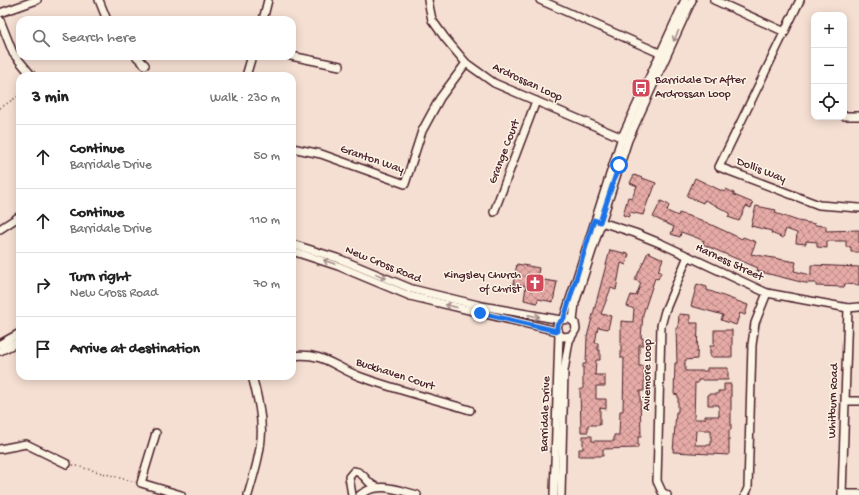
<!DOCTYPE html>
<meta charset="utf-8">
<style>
:root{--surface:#fff;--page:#f2f2f2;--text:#222;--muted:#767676;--line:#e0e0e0}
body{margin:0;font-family:"Gochi Hand",sans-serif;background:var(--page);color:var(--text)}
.controls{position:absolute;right:12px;top:12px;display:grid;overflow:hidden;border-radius:8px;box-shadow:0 2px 10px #0003}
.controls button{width:36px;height:36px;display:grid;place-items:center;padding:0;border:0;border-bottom:1px solid var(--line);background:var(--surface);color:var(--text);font:20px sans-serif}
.stop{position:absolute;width:12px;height:12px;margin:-9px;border:3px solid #1a73e8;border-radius:50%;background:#fff}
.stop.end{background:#1a73e8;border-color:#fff;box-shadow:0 1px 4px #0008}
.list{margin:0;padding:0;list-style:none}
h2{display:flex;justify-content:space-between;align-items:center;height:52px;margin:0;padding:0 16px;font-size:17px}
h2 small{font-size:13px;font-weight:400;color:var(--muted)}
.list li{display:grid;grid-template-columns:26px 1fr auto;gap:12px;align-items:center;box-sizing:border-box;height:64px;padding:0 16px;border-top:1px solid var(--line)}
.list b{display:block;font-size:15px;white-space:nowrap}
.list p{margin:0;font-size:13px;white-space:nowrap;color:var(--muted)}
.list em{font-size:13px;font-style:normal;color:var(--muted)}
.icon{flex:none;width:22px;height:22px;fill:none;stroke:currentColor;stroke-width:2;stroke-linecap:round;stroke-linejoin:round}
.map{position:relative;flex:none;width:859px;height:495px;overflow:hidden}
.search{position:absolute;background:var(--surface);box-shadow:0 2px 10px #0003;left:16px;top:16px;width:280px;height:44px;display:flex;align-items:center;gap:10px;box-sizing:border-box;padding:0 14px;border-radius:12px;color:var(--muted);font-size:15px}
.panel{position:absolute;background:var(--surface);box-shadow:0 2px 10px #0003;left:16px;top:72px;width:280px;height:308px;border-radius:12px}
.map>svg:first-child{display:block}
.building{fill:url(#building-cross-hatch);stroke:#4a1f2b;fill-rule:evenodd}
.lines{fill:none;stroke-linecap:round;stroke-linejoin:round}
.minor-casing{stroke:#4a1f2b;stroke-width:10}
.path{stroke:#4a1f2b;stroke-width:1.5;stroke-dasharray:1 3;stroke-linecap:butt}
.minor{stroke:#fcf5e5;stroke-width:7}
.oneway{stroke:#a38a88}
.route{stroke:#1a73e8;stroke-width:5}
.labels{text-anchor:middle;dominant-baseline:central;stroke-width:3;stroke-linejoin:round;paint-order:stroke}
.poi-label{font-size:12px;fill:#4a1f2b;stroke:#fcf5e5;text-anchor:start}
.street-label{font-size:12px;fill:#4a1f2b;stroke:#fcf5e5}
</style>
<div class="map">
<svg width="859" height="495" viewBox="0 0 859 495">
<defs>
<pattern id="building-cross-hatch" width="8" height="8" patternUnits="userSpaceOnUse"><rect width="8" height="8" fill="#e6aba7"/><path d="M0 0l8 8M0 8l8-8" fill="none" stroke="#bc8b88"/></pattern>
</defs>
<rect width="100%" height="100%" fill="#f5dfd2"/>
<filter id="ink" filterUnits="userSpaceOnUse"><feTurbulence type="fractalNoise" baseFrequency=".025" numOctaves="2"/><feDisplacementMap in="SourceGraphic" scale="8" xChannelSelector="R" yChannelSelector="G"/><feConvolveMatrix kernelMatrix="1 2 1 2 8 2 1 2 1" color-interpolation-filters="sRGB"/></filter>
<g filter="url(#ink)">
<g class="building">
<path d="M634 175 656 183 651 196 650 195 643 215 630 212 629 217 623 215 628 197 632 198 637 186 630 183Z"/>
<path d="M695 178 724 192 726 189 734 193V195L753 203 751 208 746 206 739 221 728 217 730 213 705 200 703 203 687 196Z"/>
<path d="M661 201 669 205 667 211 678 216 679 213 701 220 742 239 743 237 756 242 751 254 796 262 794 271 811 275V265L859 267V285L845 284 844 287 816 286V283H805L757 271 758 268 709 247 703 244 704 241 695 237 681 232 680 237 671 234 674 227 653 217Z"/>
<path d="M756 206 776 210 775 213 798 221 815 224V225L826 226V231L859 230V252H851V247H846V241H827V248L817 247V242L806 241V244L796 243 797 233 786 229 783 238 771 233 772 231 751 226Z"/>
<path d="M610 250 629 254 626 265 621 263 616 290 611 288 601 314 611 316 608 329 598 327 595 343H598V350H600V360H596L595 375H605V386H596V399H606V409L600 408V425H588V432H581L580 389H583V364H586L587 337Z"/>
<path d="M648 252 663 259 658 271 661 272 658 279 655 278 643 314 641 338H643V345H639V366H644V391H640L641 437H638V448L603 449V456H579V449H583V436H592V441H614V435H619L620 411H623L624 358H621V321L633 322 634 309 627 306 631 295 636 296 641 283 635 280Z"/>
<path d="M517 264 539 268 537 279 557 282 553 302 538 299 537 303 524 300 526 286 513 284Z"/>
<path d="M697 284 707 287V290L748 305 745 315 740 313 736 325 721 320 723 315 691 306Z"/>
<path d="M679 314 690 315V323H698L697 359 685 360V371H707V368H728V380H698V383H695L694 419H705V416H719V405H708V394H718V391H724V384H731V430H729V455L673 452 676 412H678V395L674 394 675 363H677L676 328H678ZM699 430H711V445H695L696 431Z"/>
<path d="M714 330H732V357H710V346H714Z"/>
</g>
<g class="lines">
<g class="minor-casing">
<g id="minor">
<path d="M99 0 107 20"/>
<path d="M428 0 432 20 445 38 466 63 494 83 625 139"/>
<path d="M540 0 664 55"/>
<path d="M714 0 785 32"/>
<path d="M800 0 719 167 819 205 859 208"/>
<path d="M0 13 37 0"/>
<path d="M0 20 13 53 32 76"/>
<path d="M263 20 268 0"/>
<path d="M136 56 145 65"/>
<path d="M291 56 340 66"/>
<path d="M246 76 252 56"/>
<path d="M844 116H859"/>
<path d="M292 148 321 154 405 184 422 131 440 98 466 63"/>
<path d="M494 212 536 101"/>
<path d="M598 221 635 233 662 244 767 293 848 308 859 307"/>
<path d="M0 229 20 216"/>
<path d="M292 244 340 259 412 289 482 306 561 320"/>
<path d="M292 251 338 266 410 296 557 331"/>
<path d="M564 318 622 137 685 0"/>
<path d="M573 321 575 303 628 140 692 0"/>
<path d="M0 344 20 333"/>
<path d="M0 351 20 341"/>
<path d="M292 356C325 352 333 367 361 377 397 390 434 399 470 410"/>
<path d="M846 401H859"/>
<path d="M156 433 141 483 181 495"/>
<path d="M0 449 26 444 67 464"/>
<path d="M843 494H859"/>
<path d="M248 495C263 444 267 428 252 376"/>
<path d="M352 495 349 477 354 471C365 472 367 485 377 487"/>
<path d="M360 495C378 481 398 490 417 495"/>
<path d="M554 495 559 334"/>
<path d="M561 495 564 371 569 341 576 329 575 323 570 319 561 320 557 325 559 334 563 337 571 336"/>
<path d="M667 495 662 492 657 481 661 326 665 311 688 256"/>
<path d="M745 495 748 488 752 345 755 323 767 293"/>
<path d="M842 495 848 308"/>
</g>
</g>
<g class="path">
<path d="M0 108 20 95"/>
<path d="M73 465 135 482"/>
</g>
<use href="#minor" class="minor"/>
</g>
<defs><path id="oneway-shaft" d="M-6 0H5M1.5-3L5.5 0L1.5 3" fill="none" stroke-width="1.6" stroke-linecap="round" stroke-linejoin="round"/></defs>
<g class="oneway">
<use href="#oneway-shaft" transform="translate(676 36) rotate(115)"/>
<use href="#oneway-shaft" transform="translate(329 262) rotate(-160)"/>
<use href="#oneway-shaft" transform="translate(381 276) rotate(23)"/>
<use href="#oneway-shaft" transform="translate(451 306) rotate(-166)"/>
<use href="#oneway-shaft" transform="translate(534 316) rotate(11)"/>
</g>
</g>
<g class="lines" filter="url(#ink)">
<path class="route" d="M480 313 557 331V325L564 318 594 220 600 222 619 165"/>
</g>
<defs>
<g id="bus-square" transform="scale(1)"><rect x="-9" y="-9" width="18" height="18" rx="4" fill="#d1495b" stroke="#fcf5e5"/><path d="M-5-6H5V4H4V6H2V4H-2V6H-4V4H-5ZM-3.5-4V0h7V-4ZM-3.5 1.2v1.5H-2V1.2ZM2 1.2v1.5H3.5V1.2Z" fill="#fff"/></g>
<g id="church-square" transform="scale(1)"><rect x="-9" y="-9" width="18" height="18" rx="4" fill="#d1495b" stroke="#fcf5e5"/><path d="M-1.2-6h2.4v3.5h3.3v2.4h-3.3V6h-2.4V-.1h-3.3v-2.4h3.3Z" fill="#fff"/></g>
</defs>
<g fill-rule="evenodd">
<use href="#bus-square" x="641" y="88"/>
<use href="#church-square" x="535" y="283"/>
</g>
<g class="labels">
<g class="poi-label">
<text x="655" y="81">Barridale Dr After<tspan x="655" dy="14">Ardrossan Loop</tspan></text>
<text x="521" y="276" text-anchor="end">Kingsley Church<tspan x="521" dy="14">of Christ</tspan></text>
</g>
<g class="street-label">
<text transform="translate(527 83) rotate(25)">Ardrossan Loop</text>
<text transform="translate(505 152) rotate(-69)">Grange Court</text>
<text transform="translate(372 160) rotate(19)">Granton Way</text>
<text transform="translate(761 171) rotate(21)">Dollis Way</text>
<text transform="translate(729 263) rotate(25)">Harness Street</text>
<text transform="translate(383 265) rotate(22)">New Cross Road</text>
<text transform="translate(395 375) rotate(18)">Buckhaven Court</text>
<text transform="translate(648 375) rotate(-89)">Aviemore Loop</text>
<text transform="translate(834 401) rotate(-88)">Whitburn Road</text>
<text transform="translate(546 414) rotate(-88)">Barridale Drive</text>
</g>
</g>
</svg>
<div class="controls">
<button>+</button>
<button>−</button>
<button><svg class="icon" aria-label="locate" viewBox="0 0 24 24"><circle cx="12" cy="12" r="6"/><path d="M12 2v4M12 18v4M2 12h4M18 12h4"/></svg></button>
</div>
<div class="stop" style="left:619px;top:165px"></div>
<div class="stop end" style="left:480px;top:313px"></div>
<div class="search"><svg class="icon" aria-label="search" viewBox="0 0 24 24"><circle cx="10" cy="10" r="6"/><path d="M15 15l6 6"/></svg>Search here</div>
<section class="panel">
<h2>3 min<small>Walk · 230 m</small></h2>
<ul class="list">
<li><svg class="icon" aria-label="ahead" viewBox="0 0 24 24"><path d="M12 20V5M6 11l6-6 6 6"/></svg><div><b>Continue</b><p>Barridale Drive</p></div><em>50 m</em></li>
<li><svg class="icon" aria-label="ahead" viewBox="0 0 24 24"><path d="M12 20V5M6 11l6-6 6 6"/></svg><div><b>Continue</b><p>Barridale Drive</p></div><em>110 m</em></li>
<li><svg class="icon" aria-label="right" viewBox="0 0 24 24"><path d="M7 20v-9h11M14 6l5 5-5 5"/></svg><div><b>Turn right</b><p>New Cross Road</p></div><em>70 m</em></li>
<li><svg class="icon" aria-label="arrive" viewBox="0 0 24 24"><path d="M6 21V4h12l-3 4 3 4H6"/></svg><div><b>Arrive at destination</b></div></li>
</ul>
</section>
</div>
